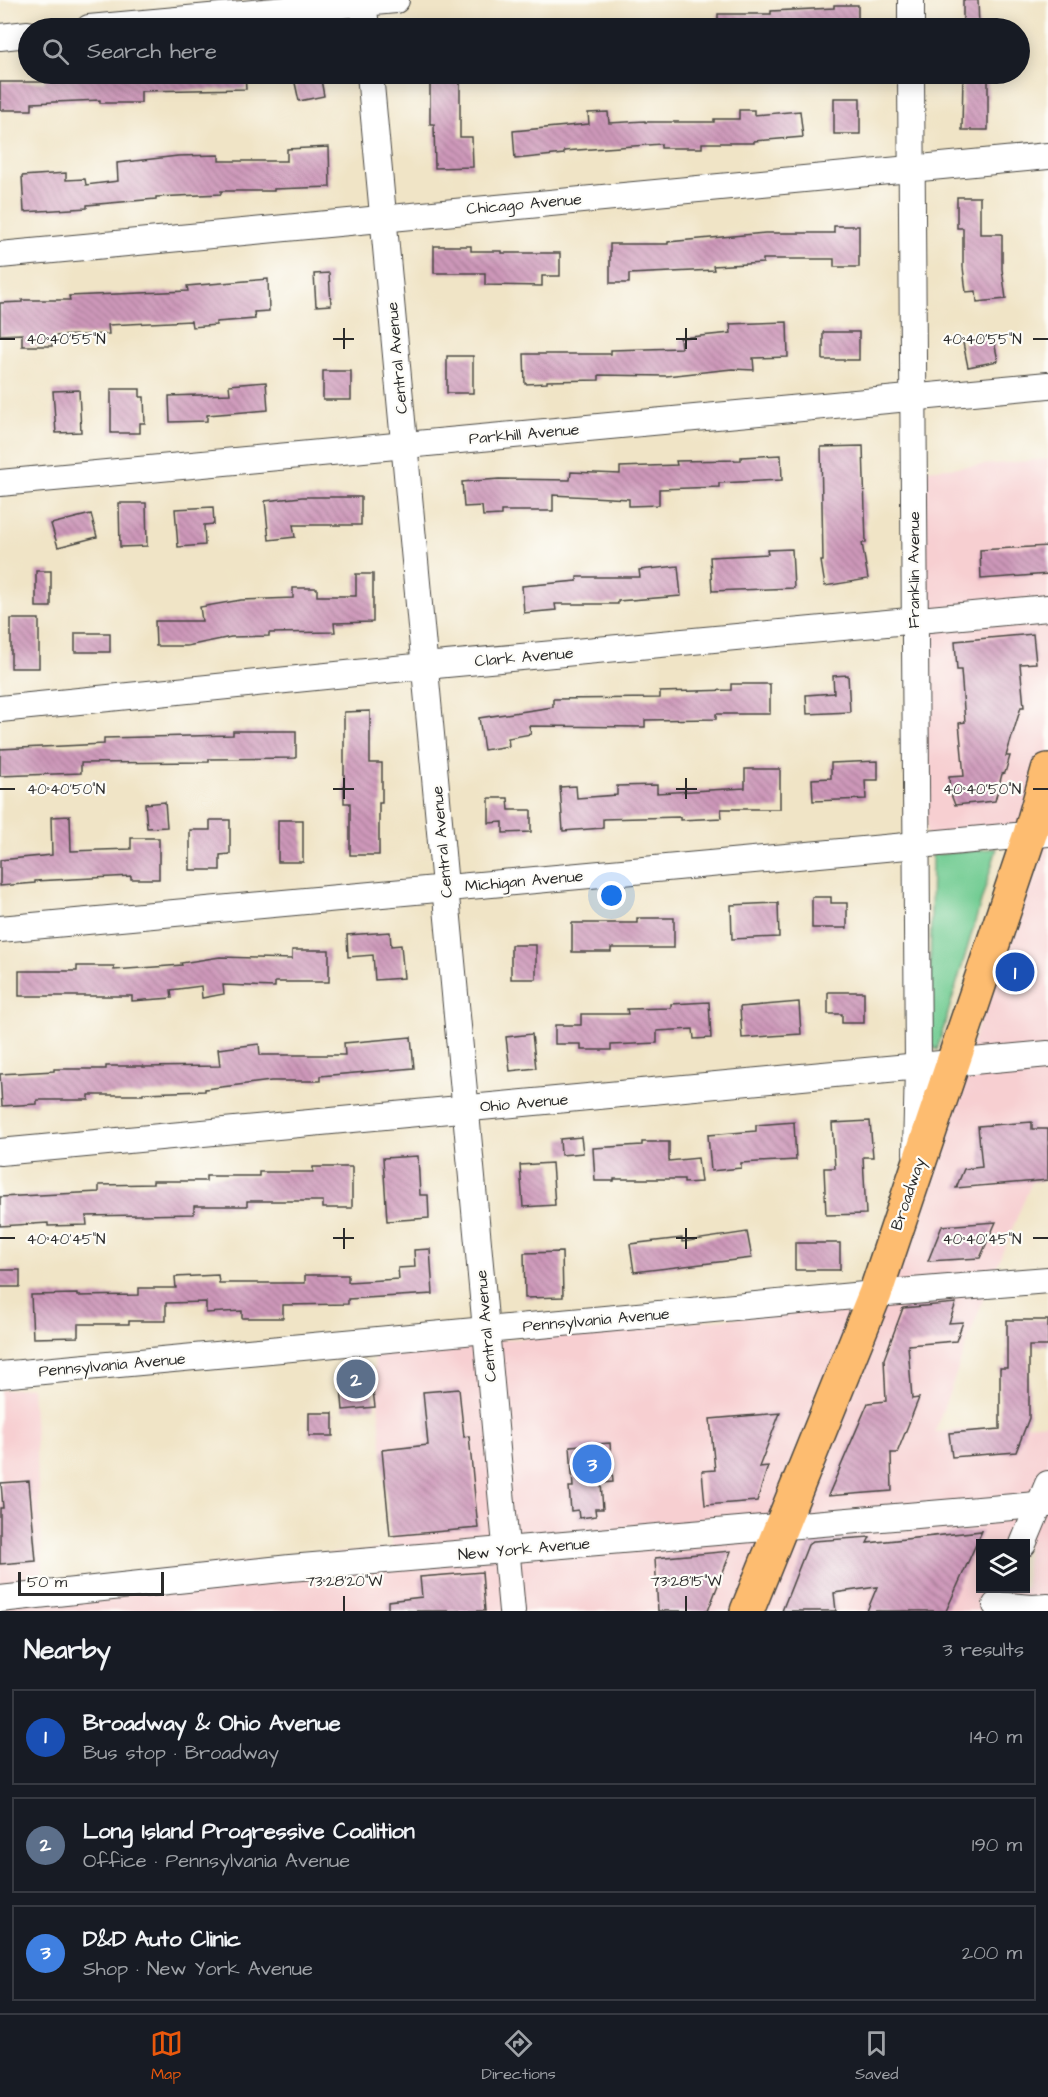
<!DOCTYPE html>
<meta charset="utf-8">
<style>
:root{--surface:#171b24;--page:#20242c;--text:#f1f3f6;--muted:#9ea1a6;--line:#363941;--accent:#ea580c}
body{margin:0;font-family:"Architects Daughter",sans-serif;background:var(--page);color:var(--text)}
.controls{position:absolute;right:18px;bottom:18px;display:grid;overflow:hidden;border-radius:0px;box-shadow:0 3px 15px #0003}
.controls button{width:54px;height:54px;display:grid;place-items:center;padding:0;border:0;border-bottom:2px solid var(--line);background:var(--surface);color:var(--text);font:30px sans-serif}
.scale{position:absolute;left:18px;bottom:15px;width:146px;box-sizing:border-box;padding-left:6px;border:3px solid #2b2b2b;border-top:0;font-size:16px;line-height:21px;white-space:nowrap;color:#2b2b2b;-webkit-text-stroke:4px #fdfcf7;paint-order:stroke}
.you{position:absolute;left:612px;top:896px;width:21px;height:21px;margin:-15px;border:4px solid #fff;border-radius:50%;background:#1a73e8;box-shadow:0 0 0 9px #1a73e833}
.badge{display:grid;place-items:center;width:39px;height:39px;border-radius:50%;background:var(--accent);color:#fff;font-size:20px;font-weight:700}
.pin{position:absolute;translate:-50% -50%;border:3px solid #fff;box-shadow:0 2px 6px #0006}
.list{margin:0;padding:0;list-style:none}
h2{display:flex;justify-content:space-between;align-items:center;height:78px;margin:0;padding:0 24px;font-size:26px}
h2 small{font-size:20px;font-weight:400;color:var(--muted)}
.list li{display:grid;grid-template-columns:39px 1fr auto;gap:18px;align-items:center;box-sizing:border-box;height:96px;margin:0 12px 12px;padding:0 12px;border:2px solid var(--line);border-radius:0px}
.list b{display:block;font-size:22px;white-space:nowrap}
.list p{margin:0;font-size:20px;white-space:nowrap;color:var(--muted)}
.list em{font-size:20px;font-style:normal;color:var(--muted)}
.icon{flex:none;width:33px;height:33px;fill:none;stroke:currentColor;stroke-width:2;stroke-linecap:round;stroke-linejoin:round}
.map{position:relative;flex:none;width:1048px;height:1611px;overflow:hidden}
.search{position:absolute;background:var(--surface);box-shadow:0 3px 15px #0003;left:18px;right:18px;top:18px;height:66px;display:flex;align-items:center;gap:15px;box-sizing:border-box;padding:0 21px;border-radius:33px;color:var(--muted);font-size:22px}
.sheet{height:402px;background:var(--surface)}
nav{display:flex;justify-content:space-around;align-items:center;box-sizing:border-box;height:84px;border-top:2px solid var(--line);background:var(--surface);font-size:16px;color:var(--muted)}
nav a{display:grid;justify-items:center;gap:3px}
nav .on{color:var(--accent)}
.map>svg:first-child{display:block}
.built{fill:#f7cfd1;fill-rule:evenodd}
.park{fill:#72cc93;stroke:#4e7c5f;stroke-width:1.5}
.building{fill:url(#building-back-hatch)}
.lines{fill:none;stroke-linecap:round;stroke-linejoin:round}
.minor-casing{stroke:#494742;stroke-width:28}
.major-casing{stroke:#494742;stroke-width:36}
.minor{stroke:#fff;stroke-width:26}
.major{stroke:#fdbc70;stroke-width:33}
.ticks{fill:none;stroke:#2b2b2b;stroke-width:2}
.labels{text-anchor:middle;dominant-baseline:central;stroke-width:4.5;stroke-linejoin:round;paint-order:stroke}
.street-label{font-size:16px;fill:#2b2b2b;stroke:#fdfcf7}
.ticks-label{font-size:15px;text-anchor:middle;fill:#2b2b2b;stroke:#fdfcf7;stroke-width:4.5;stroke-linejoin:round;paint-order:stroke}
</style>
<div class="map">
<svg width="1048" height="1611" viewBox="0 0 1048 1611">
<defs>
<pattern id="building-back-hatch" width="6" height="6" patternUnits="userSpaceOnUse" patternTransform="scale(1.5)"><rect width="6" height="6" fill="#ce98ba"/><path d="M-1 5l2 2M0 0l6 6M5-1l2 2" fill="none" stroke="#a77c97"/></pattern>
</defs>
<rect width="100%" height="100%" fill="#fdfcf7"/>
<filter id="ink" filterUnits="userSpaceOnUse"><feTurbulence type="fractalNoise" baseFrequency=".0167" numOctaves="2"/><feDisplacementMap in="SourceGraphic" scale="12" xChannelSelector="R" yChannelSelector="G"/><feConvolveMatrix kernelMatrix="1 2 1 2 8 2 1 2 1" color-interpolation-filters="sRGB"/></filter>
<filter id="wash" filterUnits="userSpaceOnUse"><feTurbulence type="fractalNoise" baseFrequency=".008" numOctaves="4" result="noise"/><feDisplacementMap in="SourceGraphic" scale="24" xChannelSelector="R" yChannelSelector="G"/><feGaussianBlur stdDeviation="1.35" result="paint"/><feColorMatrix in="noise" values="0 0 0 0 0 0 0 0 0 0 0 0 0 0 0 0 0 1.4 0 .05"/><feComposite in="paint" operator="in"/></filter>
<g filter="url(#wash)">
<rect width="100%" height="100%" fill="#f0e4c6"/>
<path class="built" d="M1048 459V1143L985 1294 935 1432 1048 1423V1611H0V1390L32 1387 44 1581 392 1548 373 1352 883 1304 1046 827 927 836 914 471ZM980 1544H1026V1588H980Z"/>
<path class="park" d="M997 848 937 1050 929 1044 932 855Z"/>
<g id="blocks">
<g class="building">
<path d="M963 0H978L979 28H963Z"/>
<path d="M834 5H858V28H718V14H771V11L834 8Z"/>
<path d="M45 74H245L246 89 141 91V103H100V100L32 103V110H0V82H45Z"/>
<path d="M293 74H320L324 96 299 101Z"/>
<path d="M963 74H988V130H962Z"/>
<path d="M430 78H460V137H472L473 167 435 168 434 124H430Z"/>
<rect x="834" y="98" width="26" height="36"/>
<path d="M739 110H754V115L800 111 803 137 754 141V143H702V148H661V144L564 151V154L515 159 513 131 589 124 588 113 608 112 609 123 645 121V122H714V119H739Z"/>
<path d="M329 147 330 187 274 189V191H221V194L156 197V199L87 205V208L24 212 22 176 66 173V180L85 179 86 185 118 181 117 163 178 156 219 155V161H287V149Z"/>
<path d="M957 197H980V234H1002V269L1006 299 977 302 976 291 966 292 963 267V228H957Z"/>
<path d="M834 226H859V267H834V259H763V263L713 266 714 270 629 274V283H610V244H668V242L765 233H834Z"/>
<path d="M434 246H471V251H502V253H560V276H542V286L485 285V273H434Z"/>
<path d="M329 273 331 305 316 306 314 274Z"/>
<path d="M268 279 269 311 254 312 255 319 216 322V325L192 327 191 321 108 325 109 334 52 336V346H22V334L0 335V303L22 302V300H70L69 296 188 291 187 286Z"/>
<path d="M787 322 788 357 753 358 754 370 732 369 666 376 599 375V380L547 381V383L525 384 524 354H611V350L681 348 680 338 731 333 730 324Z"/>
<rect x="823" y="332" width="36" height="28"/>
<path d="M993 336 998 361 968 367 963 343Z"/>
<rect x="447" y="356" width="26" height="37"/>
<rect x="323" y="371" width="28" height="29"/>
<path d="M266 382 268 410 207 415V421L170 422 169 396 230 394 229 385Z"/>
<path d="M111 389H140V397H144L145 423H140V433H111Z"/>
<path d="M79 390 81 432 56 433 53 391Z"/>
<path d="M863 446 866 543H862L868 579 825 586 821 561H823L821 447Z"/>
<path d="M781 455 782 480 719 483V487L659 489V505L629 506V499L553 495V511H501V515L483 516 482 506 464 507 462 482 499 479 570 480 571 472 620 474V467L677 465 676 461 741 460V457Z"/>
<path d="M302 497H361V525H293L295 537 269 540 265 501Z"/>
<path d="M119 503H146L147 546 120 547Z"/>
<path d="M213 507 214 524 204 525 205 545 178 547 175 509Z"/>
<path d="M91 514 97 537 58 547 51 524Z"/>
<path d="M1048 546V574L981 579 980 550Z"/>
<path d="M792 549 794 588 712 591 710 557 768 554 767 550Z"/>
<path d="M678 566 681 596 618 601V604H555L556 610 524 613 522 586 577 581V577H640L639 570Z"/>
<rect x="36" y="571" width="15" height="36"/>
<path d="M356 574H373V622L334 623 335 632 269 633V636L231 637 187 646H156L155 621H202L200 607 241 600 293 598V588H317V596H356Z"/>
<rect x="11" y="619" width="28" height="49"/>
<rect x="75" y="633" width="35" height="19"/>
<path d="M1033 634 1036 663 1020 664 1024 707H1021L1006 756H1010L1005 773 1002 774 995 801 955 805 950 792 949 777 964 776 959 723 965 722 961 670H957L955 641Z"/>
<path d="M848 675 850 712 807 714 806 695 834 693 833 676Z"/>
<path d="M731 684H770V714H716V719L645 720V727L529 726 531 734 508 738 509 746 484 750 479 718 553 707V699L660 698V692L731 690Z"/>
<path d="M370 711V763H382V803H379V855H350V803H344V712Z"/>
<path d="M233 731H296V758L209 759V762L81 763V773L0 776V749L104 744V738L233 735Z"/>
<path d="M878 761V780H865L866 799 813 801 812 779 831 778V763Z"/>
<path d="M745 769H780V809H721L722 818 680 820V817L603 819V828L563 831 560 787 576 786 577 798 617 795V786L657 785V793L745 788Z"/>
<path d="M489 798H508L509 810H531V832L503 833V822L489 823Z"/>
<path d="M165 802 167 827 147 828 145 804Z"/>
<path d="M70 816 71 851 131 849V838H159V879H131V876L35 881V883L0 886V860L52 855 51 817Z"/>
<path d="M210 820H230V854L220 855V870H190V830H210Z"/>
<rect x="278" y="820" width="25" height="42"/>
<path d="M812 897H831V903H847V928H812Z"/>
<path d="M778 903 779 937 732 939 731 905Z"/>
<path d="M637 918H674V948H611V952H572V923H637Z"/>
<path d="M390 932 391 946 401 945 404 978 375 980 373 955 348 957 347 935Z"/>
<rect x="511" y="945" width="25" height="34"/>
<path d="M292 950H329V982H275V987L223 985 224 994 202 998 201 986 171 990 172 998 132 1001V996H19V971H77V966H114V970L182 965 181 963 220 957 292 959Z"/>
<path d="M828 992H864V1023H842V1014H828Z"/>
<path d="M709 1002 711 1038 694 1039 693 1029 657 1031V1043L611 1045V1050H581V1044H555V1025H581V1014H628L627 1009 671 1008V1004Z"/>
<path d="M799 1002 801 1034 742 1038 740 1007Z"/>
<path d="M532 1034 536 1068 510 1071 506 1037Z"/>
<path d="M411 1037 414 1068 320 1076V1081H271L205 1089V1091L143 1093V1095H89V1100H37V1104L2 1106 0 1074 54 1071V1069H106V1066H143V1067L220 1066 218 1049 259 1044 260 1055H345L344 1043Z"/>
<path d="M870 1121 873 1157H863L866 1214 826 1215 824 1168H835L832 1123Z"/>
<path d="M794 1122 796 1160 741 1163V1168L711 1171 708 1135 756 1131V1125Z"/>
<path d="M1032 1122V1129H1048V1180L956 1188 964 1169 982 1167 978 1126Z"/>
<path d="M581 1137 583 1153 561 1155 560 1139Z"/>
<path d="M642 1142H669V1161L698 1158 701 1182 684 1183V1179H614V1181H595L593 1148 642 1145Z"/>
<path d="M418 1156 420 1195H428L429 1218 387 1221 383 1158Z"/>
<path d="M552 1163 555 1205 523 1207 520 1165Z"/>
<path d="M313 1167H352V1208H323V1201H247V1206H194V1214L86 1216 87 1225 48 1226V1223L0 1226V1197L99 1192V1185L153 1184V1181H206V1176H259V1172H313Z"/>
<path d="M996 1222 980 1258 928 1261 942 1226Z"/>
<path d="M747 1232 752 1258 634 1272 630 1244 682 1238V1242Z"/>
<rect x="795" y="1243" width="45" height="27"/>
<path d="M430 1249 433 1294 348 1299V1304L283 1305V1318H242V1311L206 1313V1302L166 1303V1321H129V1324H78V1337L33 1338 31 1295 77 1294V1296L139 1295V1288H176L175 1277 218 1275 219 1283H305V1275H348V1282L399 1279 398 1268 415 1267 414 1250Z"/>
<path d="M562 1252 563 1297 525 1298 524 1253Z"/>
<rect x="0" y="1270" width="20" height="17"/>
<path d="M956 1303 949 1323 963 1322 956 1341 908 1345 912 1399 919 1398 897 1453H891L892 1491 828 1496 868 1403 886 1401 884 1359 903 1308Z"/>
<path d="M1007 1320H1048V1346H1029V1418L1016 1452 952 1457 949 1433 1000 1429V1368H1007Z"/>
<path d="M371 1374 375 1407 343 1410 340 1376Z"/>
<path d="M459 1389 464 1437 469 1436 478 1528 390 1536 382 1450 428 1445 423 1392Z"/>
<rect x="309" y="1413" width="24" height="23"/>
<path d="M780 1413 759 1467 768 1466 757 1501 705 1505 702 1471 715 1470 710 1419Z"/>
<path d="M610 1443 613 1482 601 1483 603 1509H595L596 1516 579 1518 578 1510 571 1511 569 1487H573L570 1446Z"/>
<path d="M29 1481 36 1561 0 1564V1508H3L1 1483Z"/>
<path d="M982 1531 946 1611H867L877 1587 834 1593 836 1611H782L808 1545 813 1541 870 1537 867 1543Z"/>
<path d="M731 1551 708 1611H658L655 1558Z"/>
<path d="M482 1572 485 1611H388V1601L422 1597 420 1577Z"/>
</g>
</g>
</g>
<g filter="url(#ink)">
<use href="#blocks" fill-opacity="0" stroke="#494742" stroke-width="1.5"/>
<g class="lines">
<g class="minor-casing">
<g id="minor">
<path d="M363 0 366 28"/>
<path d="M911 0V28"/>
<path d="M89 28 396 0"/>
<path d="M0 37 28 34"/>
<path d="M370 74 512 1611"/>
<path d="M911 74 918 1066 916 1153"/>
<path d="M0 255 1048 156"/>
<path d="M0 483 1048 385"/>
<path d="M0 709 425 666 1048 608"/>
<path d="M0 929 1048 833"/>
<path d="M0 1152 1048 1054"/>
<path d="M0 1375 875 1294 1048 1280"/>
<path d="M1023 1544 1048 1484"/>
<path d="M0 1599 290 1568 1048 1504"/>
<path d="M996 1605 1032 1608 1048 1607"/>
</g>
</g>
<g class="major-casing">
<path id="major" d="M747 1611 875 1294 1030 834 1048 770"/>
</g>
<use href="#minor" class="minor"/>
<use href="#major" class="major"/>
</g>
</g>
<path class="ticks" d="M344 328V349M686 328V349M0 339H15M333 339H354M676 339H697M1033 339H1048M344 778V799M686 778V799M0 789H15M333 789H354M676 789H697M1033 789H1048M344 1228V1249M686 1228V1249M0 1238H15M333 1238H354M676 1238H697M1033 1238H1048M344 1596V1611M686 1596V1611"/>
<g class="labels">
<g class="street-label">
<text transform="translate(524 204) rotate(-5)">Chicago Avenue</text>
<text transform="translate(397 358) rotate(-95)">Central Avenue</text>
<text transform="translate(524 434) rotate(-5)">Parkhill Avenue</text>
<text transform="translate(914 570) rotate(-90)">Franklin Avenue</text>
<text transform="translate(524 657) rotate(-5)">Clark Avenue</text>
<text transform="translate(442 842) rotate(-95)">Central Avenue</text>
<text transform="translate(524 881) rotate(-5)">Michigan Avenue</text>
<text transform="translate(524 1103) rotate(-5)">Ohio Avenue</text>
<text transform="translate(908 1194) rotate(-71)">Broadway</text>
<text transform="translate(596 1320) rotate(-5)">Pennsylvania Avenue</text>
<text transform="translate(486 1326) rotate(-95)">Central Avenue</text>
<text transform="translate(112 1365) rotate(-5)">Pennsylvania Avenue</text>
<text transform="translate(524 1549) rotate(-5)">New York Avenue</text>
</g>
</g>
<g class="ticks-label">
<text x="66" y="344">40°40'55"N</text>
<text x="982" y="344">40°40'55"N</text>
<text x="66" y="794">40°40'50"N</text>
<text x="982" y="794">40°40'50"N</text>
<text x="66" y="1244">40°40'45"N</text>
<text x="982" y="1244">40°40'45"N</text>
<text x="344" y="1586">73°28'20"W</text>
<text x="686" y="1586">73°28'15"W</text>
</g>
</svg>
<div class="controls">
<button><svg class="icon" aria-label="layers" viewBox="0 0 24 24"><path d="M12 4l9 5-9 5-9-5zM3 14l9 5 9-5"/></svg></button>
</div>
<div class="scale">50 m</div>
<div class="you"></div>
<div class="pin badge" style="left:1015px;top:972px;background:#1a4fb4">1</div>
<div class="pin badge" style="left:356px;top:1379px;background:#5c6f8a">2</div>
<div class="pin badge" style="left:592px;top:1464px;background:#3f7fe0">3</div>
<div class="search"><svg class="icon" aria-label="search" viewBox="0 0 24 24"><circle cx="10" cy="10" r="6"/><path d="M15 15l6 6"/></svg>Search here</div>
</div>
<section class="sheet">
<h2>Nearby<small>3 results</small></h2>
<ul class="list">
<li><span class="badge" style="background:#1a4fb4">1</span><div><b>Broadway &amp; Ohio Avenue</b><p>Bus stop · Broadway</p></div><em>140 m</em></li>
<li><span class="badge" style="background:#5c6f8a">2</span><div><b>Long Island Progressive Coalition</b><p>Office · Pennsylvania Avenue</p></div><em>190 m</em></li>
<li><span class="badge" style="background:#3f7fe0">3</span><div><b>D&amp;D Auto Clinic</b><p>Shop · New York Avenue</p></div><em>200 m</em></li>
</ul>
</section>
<nav>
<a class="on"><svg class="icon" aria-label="map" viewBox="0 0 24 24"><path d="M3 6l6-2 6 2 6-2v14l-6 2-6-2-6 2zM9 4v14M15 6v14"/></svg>Map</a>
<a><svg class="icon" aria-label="directions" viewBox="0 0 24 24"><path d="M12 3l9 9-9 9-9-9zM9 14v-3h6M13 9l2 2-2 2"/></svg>Directions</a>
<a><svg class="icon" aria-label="saved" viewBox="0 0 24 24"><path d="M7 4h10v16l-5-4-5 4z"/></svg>Saved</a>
</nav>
